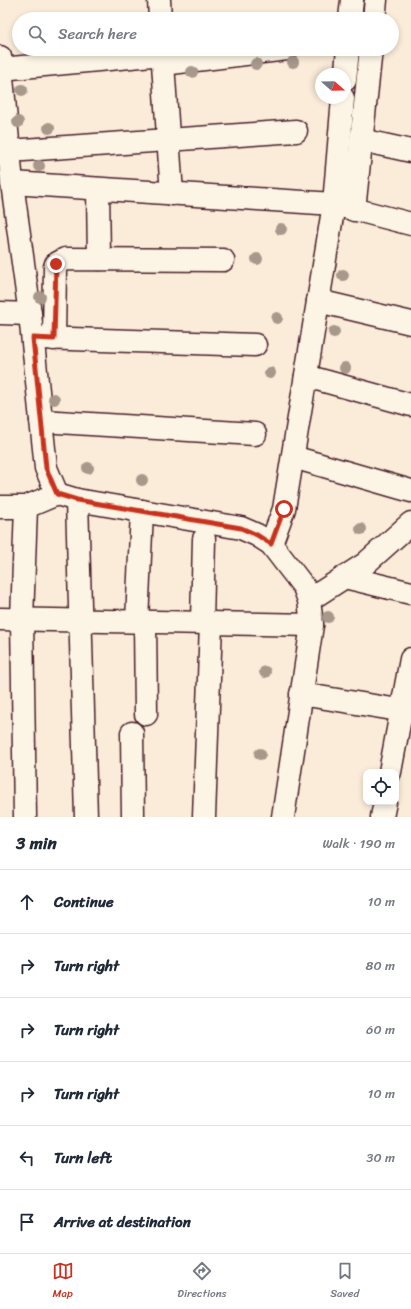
<!DOCTYPE html>
<meta charset="utf-8">
<style>
:root{--surface:#fff;--page:#f2f2f3;--text:#1f2937;--muted:#747a83;--line:#e0e1e3;--accent:#c8321e}
body{margin:0;font-family:Sriracha,sans-serif;background:var(--page);color:var(--text)}
.controls{position:absolute;right:12px;bottom:12px;display:grid;overflow:hidden;border-radius:8px;box-shadow:0 2px 6px #0003}
.controls button{width:36px;height:36px;display:grid;place-items:center;padding:0;border:0;border-bottom:1px solid var(--line);background:var(--surface);color:var(--text);font:20px sans-serif}
.compass{position:absolute;left:315px;top:68px;width:36px;height:36px;border-radius:50%;background:var(--surface);box-shadow:0 2px 6px #0003;rotate:110deg}
.stop{position:absolute;width:12px;height:12px;margin:-9px;border:3px solid #c8321e;border-radius:50%;background:#fff}
.stop.end{background:#c8321e;border-color:#fff;box-shadow:0 1px 4px #0008}
.list{margin:0;padding:0;list-style:none}
h2{display:flex;justify-content:space-between;align-items:center;height:52px;margin:0;padding:0 16px;font-size:17px}
h2 small{font-size:13px;font-weight:400;color:var(--muted)}
.list li{display:grid;grid-template-columns:26px 1fr auto;gap:12px;align-items:center;box-sizing:border-box;height:64px;padding:0 16px;border-top:1px solid var(--line)}
.list b{display:block;font-size:15px;white-space:nowrap}
.list em{font-size:13px;font-style:normal;color:var(--muted)}
.icon{flex:none;width:22px;height:22px;fill:none;stroke:currentColor;stroke-width:2;stroke-linecap:round;stroke-linejoin:round}
.map{position:relative;flex:none;width:411px;height:817px;overflow:hidden}
.search{position:absolute;background:var(--surface);box-shadow:0 2px 6px #0003;left:12px;right:12px;top:12px;height:44px;display:flex;align-items:center;gap:10px;box-sizing:border-box;padding:0 14px;border-radius:22px;color:var(--muted);font-size:15px}
.sheet{height:436px;background:var(--surface)}
nav{display:flex;justify-content:space-around;align-items:center;box-sizing:border-box;height:56px;border-top:1px solid var(--line);background:var(--surface);font-size:11px;color:var(--muted)}
nav a{display:grid;justify-items:center;gap:2px}
nav .on{color:var(--accent)}
.map>svg:first-child{display:block}
.lines{fill:none;stroke-linecap:round;stroke-linejoin:round}
.minor-casing{stroke:#4a1f2b;stroke-width:25}
.minor{stroke:#fcf5e5;stroke-width:22}
.tree{fill:#a8978b}
.route{stroke:#c8321e;stroke-width:5}
</style>
<div class="map">
<svg width="411" height="817" viewBox="0 0 411 817">
<rect width="100%" height="100%" fill="#fbecd9"/>
<filter id="ink" filterUnits="userSpaceOnUse"><feTurbulence type="fractalNoise" baseFrequency=".025" numOctaves="2"/><feDisplacementMap in="SourceGraphic" scale="8" xChannelSelector="R" yChannelSelector="G"/><feConvolveMatrix kernelMatrix="1 2 1 2 8 2 1 2 1" color-interpolation-filters="sRGB"/></filter>
<g filter="url(#ink)">
<g class="lines">
<g class="minor-casing">
<g id="minor">
<path d="M159 0 160 19"/>
<path d="M350 19 352 0"/>
<path d="M374 19 376 0"/>
<path d="M162 49 172 194"/>
<path d="M0 57 12 183 30 314 46 468 57 494 77 500 241 528 257 535 271 544 304 587 309 600 312 625 283 817"/>
<path d="M163 64 287 49"/>
<path d="M1 69 163 54"/>
<path d="M345 80 348 49"/>
<path d="M361 140 411 151"/>
<path d="M9 151 296 131"/>
<path d="M12 183 334 204 411 224"/>
<path d="M98 189 99 259"/>
<path d="M354 210 371 49"/>
<path d="M318 301 411 323"/>
<path d="M0 313 30 314"/>
<path d="M40 338 255 345"/>
<path d="M54 339 55 267 56 264 65 259 223 260"/>
<path d="M306 376 411 405"/>
<path d="M41 421 255 434"/>
<path d="M293 457 411 491"/>
<path d="M77 500 86 817"/>
<path d="M0 507H26L57 494"/>
<path d="M271 544 284 509 334 204 343 98"/>
<path d="M345 577 411 593"/>
<path d="M309 600 365 564 411 523"/>
<path d="M0 619 312 625"/>
<path d="M137 621 142 511"/>
<path d="M145 621 146 714"/>
<path d="M202 622 204 539"/>
<path d="M301 694 411 712"/>
<path d="M132 733 133 817"/>
<path d="M390 772 411 659"/>
<path d="M25 817 22 619 26 507"/>
<path d="M204 817 211 623"/>
<path d="M382 817 385 802"/>
</g>
</g>
<use href="#minor" class="minor"/>
</g>
<g class="tree">
<circle cx="293" cy="62" r="6"/>
<circle cx="256" cy="64" r="6"/>
<circle cx="192" cy="72" r="6"/>
<circle cx="22" cy="90" r="6"/>
<circle cx="18" cy="122" r="6"/>
<circle cx="49" cy="128" r="6"/>
<circle cx="39" cy="166" r="6"/>
<circle cx="281" cy="229" r="6"/>
<circle cx="257" cy="259" r="6"/>
<circle cx="343" cy="275" r="6"/>
<circle cx="40" cy="297" r="6"/>
<circle cx="277" cy="318" r="6"/>
<circle cx="334" cy="332" r="6"/>
<circle cx="345" cy="368" r="6"/>
<circle cx="270" cy="373" r="6"/>
<circle cx="54" cy="399" r="6"/>
<circle cx="88" cy="468" r="6"/>
<circle cx="142" cy="480" r="6"/>
<circle cx="361" cy="529" r="6"/>
<circle cx="328" cy="617" r="6"/>
<circle cx="265" cy="672" r="6"/>
<circle cx="260" cy="754" r="6"/>
</g>
</g>
<g class="lines" filter="url(#ink)">
<path class="route" d="M56 264 54 339 33 338 46 468 57 494 77 500 241 528 257 535 271 544 284 509"/>
</g>
</svg>
<div class="controls">
<button><svg class="icon" aria-label="locate" viewBox="0 0 24 24"><circle cx="12" cy="12" r="6"/><path d="M12 2v4M12 18v4M2 12h4M18 12h4"/></svg></button>
</div>
<svg class="compass" viewBox="-18 -18 36 36"><path d="M0-13l5 13h-10z" fill="#e53935"/><path d="M0 13l5-13h-10z" fill="#747a83"/></svg>
<div class="stop" style="left:284px;top:509px"></div>
<div class="stop end" style="left:56px;top:264px"></div>
<div class="search"><svg class="icon" aria-label="search" viewBox="0 0 24 24"><circle cx="10" cy="10" r="6"/><path d="M15 15l6 6"/></svg>Search here</div>
</div>
<section class="sheet">
<h2>3 min<small>Walk · 190 m</small></h2>
<ul class="list">
<li><svg class="icon" aria-label="ahead" viewBox="0 0 24 24"><path d="M12 20V5M6 11l6-6 6 6"/></svg><div><b>Continue</b></div><em>10 m</em></li>
<li><svg class="icon" aria-label="right" viewBox="0 0 24 24"><path d="M7 20v-9h11M14 6l5 5-5 5"/></svg><div><b>Turn right</b></div><em>80 m</em></li>
<li><svg class="icon" aria-label="right" viewBox="0 0 24 24"><path d="M7 20v-9h11M14 6l5 5-5 5"/></svg><div><b>Turn right</b></div><em>60 m</em></li>
<li><svg class="icon" aria-label="right" viewBox="0 0 24 24"><path d="M7 20v-9h11M14 6l5 5-5 5"/></svg><div><b>Turn right</b></div><em>10 m</em></li>
<li><svg class="icon" aria-label="left" viewBox="0 0 24 24"><path d="M17 20v-9H6M10 6l-5 5 5 5"/></svg><div><b>Turn left</b></div><em>30 m</em></li>
<li><svg class="icon" aria-label="arrive" viewBox="0 0 24 24"><path d="M6 21V4h12l-3 4 3 4H6"/></svg><div><b>Arrive at destination</b></div></li>
</ul>
</section>
<nav>
<a class="on"><svg class="icon" aria-label="map" viewBox="0 0 24 24"><path d="M3 6l6-2 6 2 6-2v14l-6 2-6-2-6 2zM9 4v14M15 6v14"/></svg>Map</a>
<a><svg class="icon" aria-label="directions" viewBox="0 0 24 24"><path d="M12 3l9 9-9 9-9-9zM9 14v-3h6M13 9l2 2-2 2"/></svg>Directions</a>
<a><svg class="icon" aria-label="saved" viewBox="0 0 24 24"><path d="M7 4h10v16l-5-4-5 4z"/></svg>Saved</a>
</nav>
